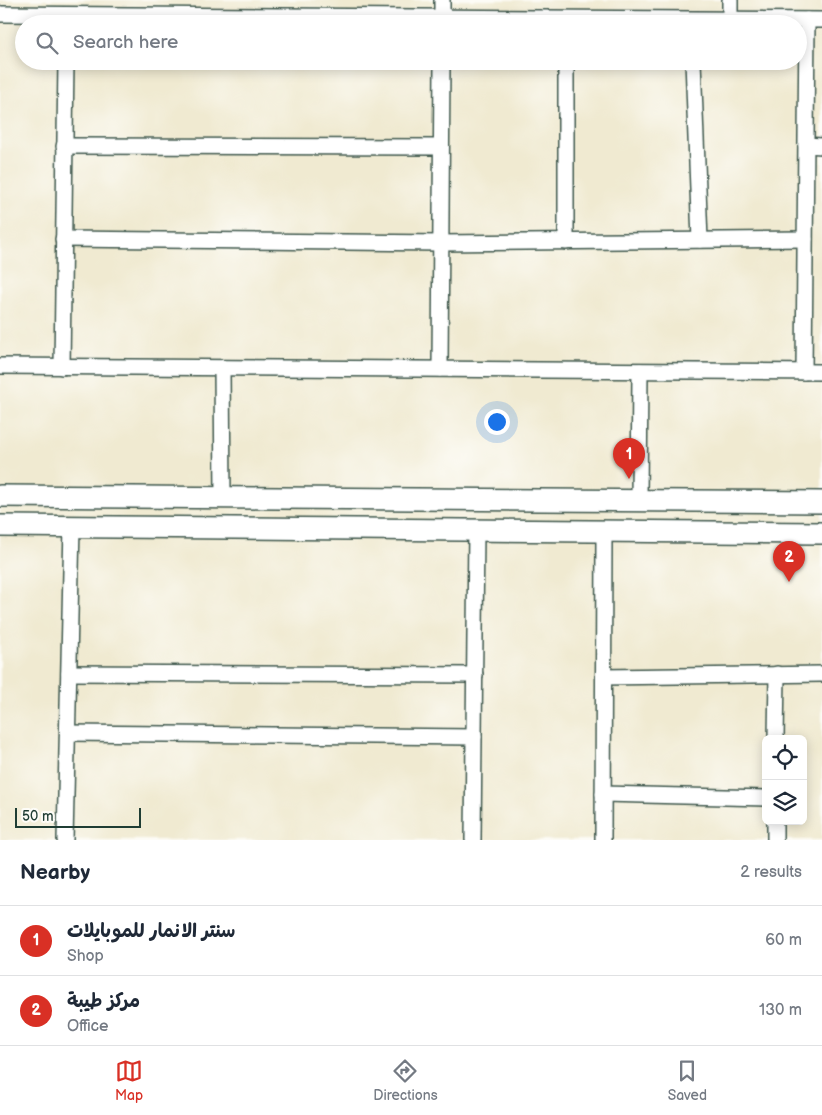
<!DOCTYPE html>
<meta charset="utf-8">
<style>
:root{--surface:#fff;--page:#f6f6f7;--text:#1f2937;--muted:#747a83;--line:#e0e1e3;--accent:#d93025}
body{margin:0;font-family:"Balsamiq Sans","Playpen Sans Arabic",sans-serif;background:var(--page);color:var(--text)}
.controls{position:absolute;right:15px;bottom:15px;display:grid;overflow:hidden;border-radius:8px;box-shadow:0 2px 12px #0003}
.controls button{width:45px;height:45px;display:grid;place-items:center;padding:0;border:0;border-bottom:1px solid var(--line);background:var(--surface);color:var(--text);font:25px sans-serif}
.scale{position:absolute;left:15px;bottom:12px;width:126px;box-sizing:border-box;padding-left:5px;border:2px solid #1f3d34;border-top:0;font-size:14px;line-height:18px;white-space:nowrap;color:#1f3d34;-webkit-text-stroke:4px #fdfcf7;paint-order:stroke}
.you{position:absolute;left:496px;top:421px;width:18px;height:18px;margin:-12px;border:4px solid #fff;border-radius:50%;background:#1a73e8;box-shadow:0 0 0 8px #1a73e833}
.badge{display:grid;place-items:center;width:32px;height:32px;border-radius:50%;background:var(--accent);color:#fff;font-size:16px;font-weight:700}
.pin{position:absolute;translate:-50% -41px;filter:drop-shadow(0 1px 2px #0008)}
.pin::after{content:'';position:absolute;top:26px;width:18px;height:15px;background:inherit;clip-path:polygon(0 0,100% 0,50% 100%)}
.list{margin:0;padding:0;list-style:none}
h2{display:flex;justify-content:space-between;align-items:center;height:65px;margin:0;padding:0 20px;font-size:21px}
h2 small{font-size:16px;font-weight:400;color:var(--muted)}
.list li{display:grid;grid-template-columns:32px 1fr auto;gap:15px;align-items:center;box-sizing:border-box;height:70px;padding:0 20px;border-top:1px solid var(--line)}
.list b{display:block;font-size:19px;white-space:nowrap}
.list p{margin:0;font-size:16px;white-space:nowrap;color:var(--muted)}
.list em{font-size:16px;font-style:normal;color:var(--muted)}
.icon{flex:none;width:28px;height:28px;fill:none;stroke:currentColor;stroke-width:2;stroke-linecap:round;stroke-linejoin:round}
.map{position:relative;flex:none;width:822px;height:840px;overflow:hidden}
.search{position:absolute;background:var(--surface);box-shadow:0 2px 12px #0003;left:15px;right:15px;top:15px;height:55px;display:flex;align-items:center;gap:12px;box-sizing:border-box;padding:0 18px;border-radius:28px;color:var(--muted);font-size:19px}
.sheet{height:205px;background:var(--surface)}
nav{display:flex;justify-content:space-around;align-items:center;box-sizing:border-box;height:70px;border-top:1px solid var(--line);background:var(--surface);font-size:14px;color:var(--muted)}
nav a{display:grid;justify-items:center;gap:2px}
nav .on{color:var(--accent)}
.map>svg:first-child{display:block}
.lines{fill:none;stroke-linecap:round;stroke-linejoin:round}
.street-casing{stroke:#3e574c;stroke-width:18}
.secondary-casing{stroke:#3e574c;stroke-width:24}
.street{stroke:#fff;stroke-width:15}
.secondary{stroke:#fff;stroke-width:21}
</style>
<div class="map">
<svg width="822" height="840" viewBox="0 0 822 840">
<rect width="100%" height="100%" fill="#fdfcf7"/>
<filter id="ink" filterUnits="userSpaceOnUse"><feTurbulence type="fractalNoise" baseFrequency=".02" numOctaves="2"/><feDisplacementMap in="SourceGraphic" scale="10" xChannelSelector="R" yChannelSelector="G"/><feConvolveMatrix kernelMatrix="1 2 1 2 8 2 1 2 1" color-interpolation-filters="sRGB"/></filter>
<filter id="wash" filterUnits="userSpaceOnUse"><feTurbulence type="fractalNoise" baseFrequency=".0096" numOctaves="4" result="noise"/><feDisplacementMap in="SourceGraphic" scale="20" xChannelSelector="R" yChannelSelector="G"/><feGaussianBlur stdDeviation="1.12" result="paint"/><feColorMatrix in="noise" values="0 0 0 0 0 0 0 0 0 0 0 0 0 0 0 0 0 1.4 0 .05"/><feComposite in="paint" operator="in"/></filter>
<g filter="url(#wash)">
<rect width="100%" height="100%" fill="#f0ead1"/>
</g>
<g filter="url(#ink)">
<g class="lines">
<g class="street-casing">
<g id="street">
<path d="M0 14 822 20"/>
<path d="M730 20V0"/>
<path d="M442 24V0"/>
<path d="M693 61 700 240"/>
<path d="M806 145 822 146"/>
<path d="M64 146 441 147"/>
<path d="M63 239 441 243 805 239"/>
<path d="M566 242V61"/>
<path d="M0 366 822 372"/>
<path d="M62 367 66 61"/>
<path d="M222 368 223 498"/>
<path d="M440 369 442 61"/>
<path d="M804 372 807 20"/>
<path d="M639 500 640 371"/>
<path d="M69 673 475 675"/>
<path d="M604 677 822 674"/>
<path d="M68 733 474 737"/>
<path d="M776 739 777 674"/>
<path d="M603 794 766 798"/>
<path d="M65 840 72 526"/>
<path d="M473 840 476 530"/>
<path d="M603 840 604 531"/>
<path d="M775 840V821"/>
</g>
</g>
<g class="secondary-casing">
<g id="secondary">
<path d="M0 496 822 502"/>
<path d="M0 526 822 533"/>
</g>
</g>
<use href="#street" class="street"/>
<use href="#secondary" class="secondary"/>
</g>
</g>
</svg>
<div class="controls">
<button><svg class="icon" aria-label="locate" viewBox="0 0 24 24"><circle cx="12" cy="12" r="6"/><path d="M12 2v4M12 18v4M2 12h4M18 12h4"/></svg></button>
<button><svg class="icon" aria-label="layers" viewBox="0 0 24 24"><path d="M12 4l9 5-9 5-9-5zM3 14l9 5 9-5"/></svg></button>
</div>
<div class="scale">50 m</div>
<div class="you"></div>
<div class="pin badge" style="left:629px;top:479px">1</div>
<div class="pin badge" style="left:789px;top:582px">2</div>
<div class="search"><svg class="icon" aria-label="search" viewBox="0 0 24 24"><circle cx="10" cy="10" r="6"/><path d="M15 15l6 6"/></svg>Search here</div>
</div>
<section class="sheet">
<h2>Nearby<small>2 results</small></h2>
<ul class="list">
<li><span class="badge">1</span><div><b>سنتر الانمار للموبايلات</b><p>Shop</p></div><em>60 m</em></li>
<li><span class="badge">2</span><div><b>مركز طيبة</b><p>Office</p></div><em>130 m</em></li>
</ul>
</section>
<nav>
<a class="on"><svg class="icon" aria-label="map" viewBox="0 0 24 24"><path d="M3 6l6-2 6 2 6-2v14l-6 2-6-2-6 2zM9 4v14M15 6v14"/></svg>Map</a>
<a><svg class="icon" aria-label="directions" viewBox="0 0 24 24"><path d="M12 3l9 9-9 9-9-9zM9 14v-3h6M13 9l2 2-2 2"/></svg>Directions</a>
<a><svg class="icon" aria-label="saved" viewBox="0 0 24 24"><path d="M7 4h10v16l-5-4-5 4z"/></svg>Saved</a>
</nav>
